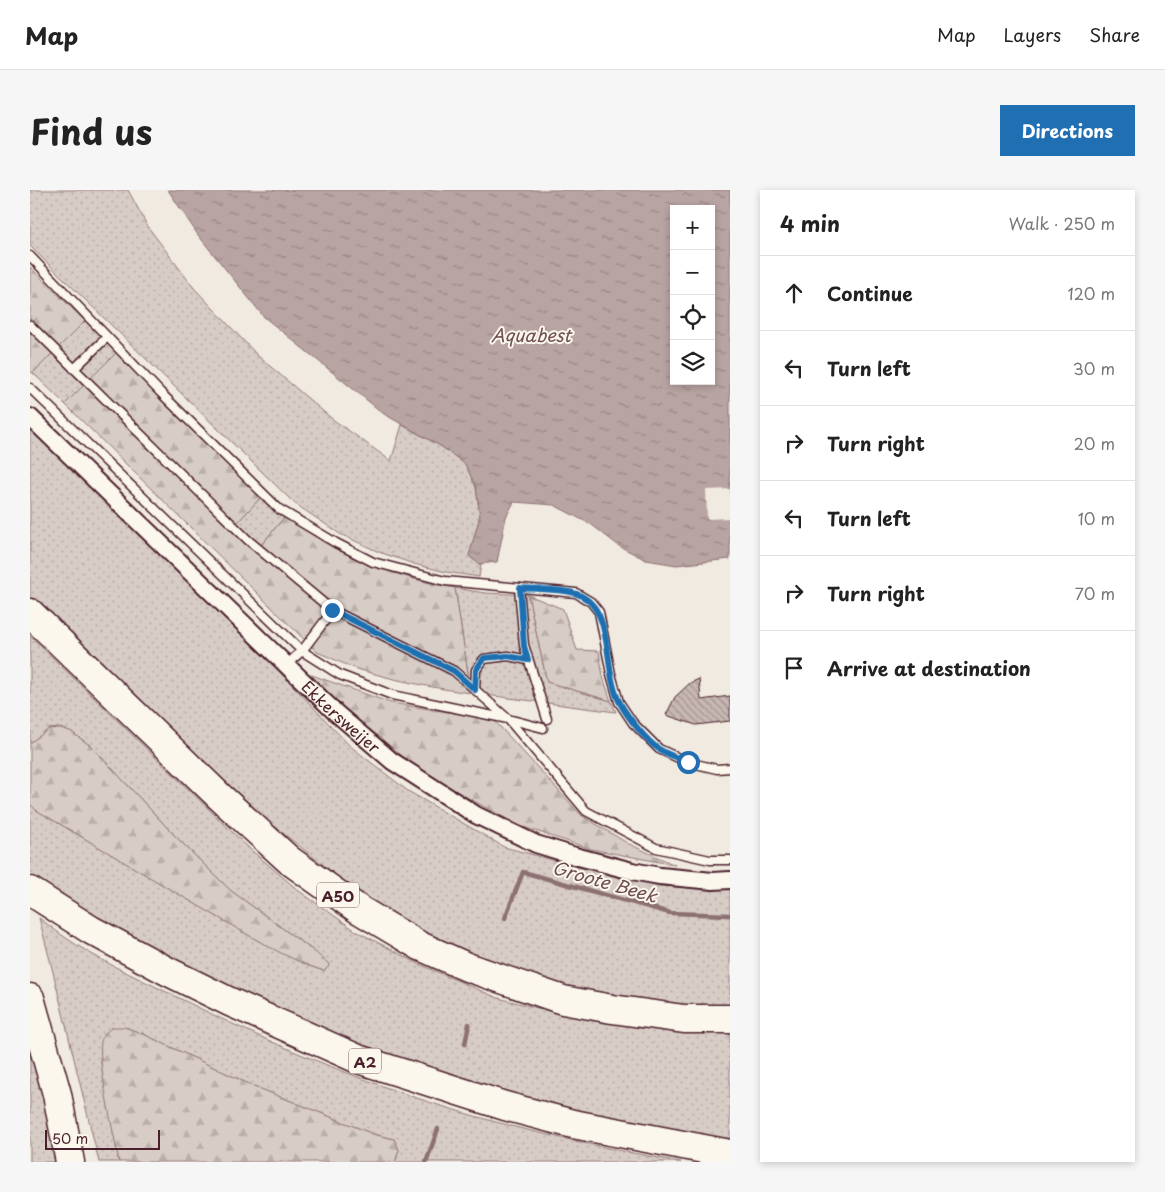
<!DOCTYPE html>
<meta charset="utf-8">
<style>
:root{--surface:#fff;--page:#f6f6f6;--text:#222;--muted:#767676;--line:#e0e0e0;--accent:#1f6fb2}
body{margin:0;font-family:"Playpen Sans",sans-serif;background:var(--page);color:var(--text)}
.controls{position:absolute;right:15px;top:15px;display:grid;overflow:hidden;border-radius:0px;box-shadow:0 2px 8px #0003}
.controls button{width:45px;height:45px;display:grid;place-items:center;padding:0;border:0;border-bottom:1px solid var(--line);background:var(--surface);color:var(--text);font:25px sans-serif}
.scale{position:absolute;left:15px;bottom:12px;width:115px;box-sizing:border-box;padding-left:5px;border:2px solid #4a1f2b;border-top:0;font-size:14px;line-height:18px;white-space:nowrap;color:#4a1f2b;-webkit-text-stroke:4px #fbf7ec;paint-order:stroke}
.stop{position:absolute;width:15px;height:15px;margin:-11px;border:4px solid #1f6fb2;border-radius:50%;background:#fff}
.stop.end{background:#1f6fb2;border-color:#fff;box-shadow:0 1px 5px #0008}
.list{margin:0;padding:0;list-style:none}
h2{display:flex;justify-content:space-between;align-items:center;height:65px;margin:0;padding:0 20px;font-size:21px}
h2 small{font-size:16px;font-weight:400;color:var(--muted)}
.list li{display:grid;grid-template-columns:32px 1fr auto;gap:15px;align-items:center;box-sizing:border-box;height:75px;padding:0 20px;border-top:1px solid var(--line)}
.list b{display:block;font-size:19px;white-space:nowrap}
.list em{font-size:16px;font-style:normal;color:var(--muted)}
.icon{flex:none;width:28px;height:28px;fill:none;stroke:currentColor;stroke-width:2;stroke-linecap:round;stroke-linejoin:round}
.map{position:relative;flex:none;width:700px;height:972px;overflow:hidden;border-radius:0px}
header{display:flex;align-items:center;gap:30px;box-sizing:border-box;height:70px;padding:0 25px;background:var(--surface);border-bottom:1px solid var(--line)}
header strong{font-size:24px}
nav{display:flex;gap:28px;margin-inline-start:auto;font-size:18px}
.intro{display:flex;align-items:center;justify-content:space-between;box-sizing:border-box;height:120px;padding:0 30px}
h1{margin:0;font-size:35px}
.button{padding:12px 22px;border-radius:0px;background:var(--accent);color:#fff;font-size:18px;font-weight:700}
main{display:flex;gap:30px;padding:0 30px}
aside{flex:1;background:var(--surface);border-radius:0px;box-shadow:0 2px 8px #0003}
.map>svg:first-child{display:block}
.grass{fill:url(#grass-dots);stroke:#917678}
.forest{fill:url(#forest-firs);stroke:#917678}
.water{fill:url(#water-ripples);stroke:#8c6f72;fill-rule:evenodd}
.pier{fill:#f0eae0}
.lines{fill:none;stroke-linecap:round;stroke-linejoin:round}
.stream{stroke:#8c6f72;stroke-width:4.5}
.building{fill:url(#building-back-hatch);stroke:#4a1f2b}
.lane-casing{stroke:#4a1f2b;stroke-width:11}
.street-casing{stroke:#4a1f2b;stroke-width:20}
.highway-casing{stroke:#4a1f2b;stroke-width:31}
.lane{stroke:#fbf7ec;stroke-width:8}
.street{stroke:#fbf7ec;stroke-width:16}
.highway{stroke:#fbf7ec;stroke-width:28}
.route{stroke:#1f6fb2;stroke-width:6}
.labels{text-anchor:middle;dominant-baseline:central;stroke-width:4;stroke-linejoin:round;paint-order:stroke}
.shield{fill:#fbf7ec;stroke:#7f6065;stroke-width:1}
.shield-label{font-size:15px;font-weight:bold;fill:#4a1f2b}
.street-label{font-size:16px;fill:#4a1f2b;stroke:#fbf7ec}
.water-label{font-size:18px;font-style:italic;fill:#704e55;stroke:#fbf7ec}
</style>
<header>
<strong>Map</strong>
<nav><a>Map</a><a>Layers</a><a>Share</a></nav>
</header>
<div class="intro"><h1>Find us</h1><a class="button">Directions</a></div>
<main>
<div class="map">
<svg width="700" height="972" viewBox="0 0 700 972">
<defs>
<pattern id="grass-dots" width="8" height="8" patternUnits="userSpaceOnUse" patternTransform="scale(1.25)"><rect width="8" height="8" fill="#d8ccc6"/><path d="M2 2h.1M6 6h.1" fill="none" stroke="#bbafaa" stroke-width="1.8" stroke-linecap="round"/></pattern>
<pattern id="forest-firs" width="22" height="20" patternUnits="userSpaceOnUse" patternTransform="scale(1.25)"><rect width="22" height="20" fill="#d8ccc6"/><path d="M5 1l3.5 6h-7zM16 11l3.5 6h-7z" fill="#bbafaa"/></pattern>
<pattern id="water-ripples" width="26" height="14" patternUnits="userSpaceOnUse" patternTransform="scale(1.25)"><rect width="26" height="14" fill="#b8a4a2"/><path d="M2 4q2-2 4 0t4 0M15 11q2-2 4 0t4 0" fill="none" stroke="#988584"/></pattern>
<pattern id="building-back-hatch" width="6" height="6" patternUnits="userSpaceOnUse" patternTransform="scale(1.25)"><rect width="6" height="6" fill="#c8b8b3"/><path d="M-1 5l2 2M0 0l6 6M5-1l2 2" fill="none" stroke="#a49592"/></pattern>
</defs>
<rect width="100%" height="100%" fill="#f0eae0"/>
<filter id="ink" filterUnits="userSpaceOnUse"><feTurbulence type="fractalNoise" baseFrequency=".02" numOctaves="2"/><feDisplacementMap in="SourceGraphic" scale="10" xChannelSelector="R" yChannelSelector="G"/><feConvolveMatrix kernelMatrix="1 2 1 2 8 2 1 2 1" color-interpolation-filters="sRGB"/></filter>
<g filter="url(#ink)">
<g class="grass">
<path d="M0 0H98L118 37 164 98 228 166 301 228 361 271 372 235 412 257 435 274 446 297 450 326 439 366 449 374H451L449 387 416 382 384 374 349 362 310 344 264 313 0 56Z"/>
<path d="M55 131 87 162 35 214 3 183Z"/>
<path d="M0 238 242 474 320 556 378 601 474 657 549 677 629 696 700 699V821L533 802 402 748 340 712 196 598 0 408Z"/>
<path d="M234 304 256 325 229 358 204 336Z"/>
<path d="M425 398 455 403 498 405 517 492 581 511 586 522 441 503Z"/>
<path d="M0 446 221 660 269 701 326 741 391 775 468 808 532 824 580 833 648 842 700 841V953L539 921 332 858 144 775 5 693 0 681V614L6 620 227 750 279 776 294 781 285 762 200 700 146 647 61 556 40 541 19 539 0 553Z"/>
<path d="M9 728C20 736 31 745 42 752 77 775 117 792 153 810 253 860 359 903 466 932 527 948 589 961 651 972H365L369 960 364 949 343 944 221 895 111 843 94 837 70 868 89 972H69L23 782Z"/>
<path d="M0 853 21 938 26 972H0Z"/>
</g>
<g class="forest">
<path d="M0 77 55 131 3 183 0 181Z"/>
<path d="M87 162 234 304 204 336 229 358 256 325C271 336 287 349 304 358 341 377 383 391 425 398L441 503C402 498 364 490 327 479 313 474 300 467 287 462L35 214Z"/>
<path d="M498 405 533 419 547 460 569 461 573 487 581 511 517 492Z"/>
<path d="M279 484 361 513 463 529 551 625 597 653 645 675 561 659 490 636 394 584 308 513Z"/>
<path d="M30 538 40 541 61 556 146 647 200 700 285 762 298 773 299 776 294 781C256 769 220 746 186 726 125 691 66 655 6 620L0 614V553L19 539Z"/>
<path d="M83 837H94L111 843 221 895 343 944 364 949 369 960 365 972H89C85 948 65 866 72 848 74 843 78 840 83 837Z"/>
</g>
<path class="water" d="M138 0H700V369L647 375 616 370 589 356 562 335 524 315 484 312 476 327 467 372 449 374 439 366 450 326 446 297 435 274 412 257 354 224 234 127 168 45ZM644 19H681V191H644Z"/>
<path class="pier" d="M700 299V328L677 329 676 300Z"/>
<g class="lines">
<g class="stream">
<path d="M475 728 493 682 640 723 700 725"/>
<path d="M435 854 439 834"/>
<path d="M396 972 408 939"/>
</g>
</g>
<path class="building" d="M669 489 671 510 700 506V531L666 535 636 525 645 507 660 493Z"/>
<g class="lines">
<g class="lane-casing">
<g id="lane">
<path d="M0 66 131 203 249 319 306 353 343 372 415 391 546 403 561 412 569 422 581 484 589 512 603 533 629 559 657 572 687 579 700 578"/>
<path d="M0 135 218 350 302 420 424 481 478 529 513 538"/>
<path d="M44 179 77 147"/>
<path d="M0 198 272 461 310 485 362 505 478 529 556 621 626 658 680 670H700"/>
<path d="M489 398 494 455 517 529"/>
<path d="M256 475 272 461 303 420"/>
<path d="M445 500 446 480 454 469 478 466 498 470"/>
</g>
</g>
<g class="street-casing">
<g id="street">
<path id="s1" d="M0 227 306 523 362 571 446 625 506 654 545 666 602 681 630 686 683 691 700 690"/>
</g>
</g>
<g class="highway-casing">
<g id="highway">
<path d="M0 423 190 607 259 670 328 719 390 756 437 777 533 810 582 819 654 829H700"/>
<path d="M0 701 61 740 139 782 200 812 328 869 475 916 543 934 700 964"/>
<path d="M0 808 27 904 40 972"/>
</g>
</g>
<use href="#lane" class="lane"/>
<use href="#street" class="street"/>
<use href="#highway" class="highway"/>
</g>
</g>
<g class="lines" filter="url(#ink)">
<path class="route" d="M302 420 424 481 445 500 446 480 454 468 478 466 498 470 494 456 490 398C503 399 536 399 547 404 586 418 572 482 590 513 597 526 617 552 629 559 638 565 648 568 658 572"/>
</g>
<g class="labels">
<g class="shield">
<rect x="287" y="692.5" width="42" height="25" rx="4"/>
<rect x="319" y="858.5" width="32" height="25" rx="4"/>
</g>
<g class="shield-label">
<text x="308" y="705">A50</text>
<text x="335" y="871">A2</text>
</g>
<g class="street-label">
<text stroke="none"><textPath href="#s1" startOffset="432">Ekkersweijer</textPath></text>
</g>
<g class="water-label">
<text x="501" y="144">Aquabest</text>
<text transform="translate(575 691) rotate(16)">Groote Beek</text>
</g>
</g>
</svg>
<div class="controls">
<button>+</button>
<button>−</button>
<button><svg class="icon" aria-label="locate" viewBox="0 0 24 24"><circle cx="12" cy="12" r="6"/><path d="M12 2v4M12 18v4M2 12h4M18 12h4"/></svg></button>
<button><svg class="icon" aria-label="layers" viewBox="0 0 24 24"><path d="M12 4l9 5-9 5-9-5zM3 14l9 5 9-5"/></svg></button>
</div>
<div class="scale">50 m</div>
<div class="stop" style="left:658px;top:572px"></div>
<div class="stop end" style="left:302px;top:420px"></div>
</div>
<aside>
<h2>4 min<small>Walk · 250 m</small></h2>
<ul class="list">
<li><svg class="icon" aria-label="ahead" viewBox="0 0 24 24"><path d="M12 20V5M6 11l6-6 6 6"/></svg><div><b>Continue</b></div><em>120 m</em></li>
<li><svg class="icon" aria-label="left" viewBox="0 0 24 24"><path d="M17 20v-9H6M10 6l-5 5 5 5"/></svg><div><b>Turn left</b></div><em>30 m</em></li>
<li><svg class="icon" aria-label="right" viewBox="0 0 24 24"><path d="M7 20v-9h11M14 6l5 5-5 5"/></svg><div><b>Turn right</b></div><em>20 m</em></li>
<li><svg class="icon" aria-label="left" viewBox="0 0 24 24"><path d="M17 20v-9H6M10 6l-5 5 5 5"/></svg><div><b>Turn left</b></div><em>10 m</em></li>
<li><svg class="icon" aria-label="right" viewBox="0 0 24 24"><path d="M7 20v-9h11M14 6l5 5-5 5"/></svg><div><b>Turn right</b></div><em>70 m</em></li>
<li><svg class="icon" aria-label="arrive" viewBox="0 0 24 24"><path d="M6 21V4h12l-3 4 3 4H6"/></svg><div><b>Arrive at destination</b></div></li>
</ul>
</aside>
</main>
